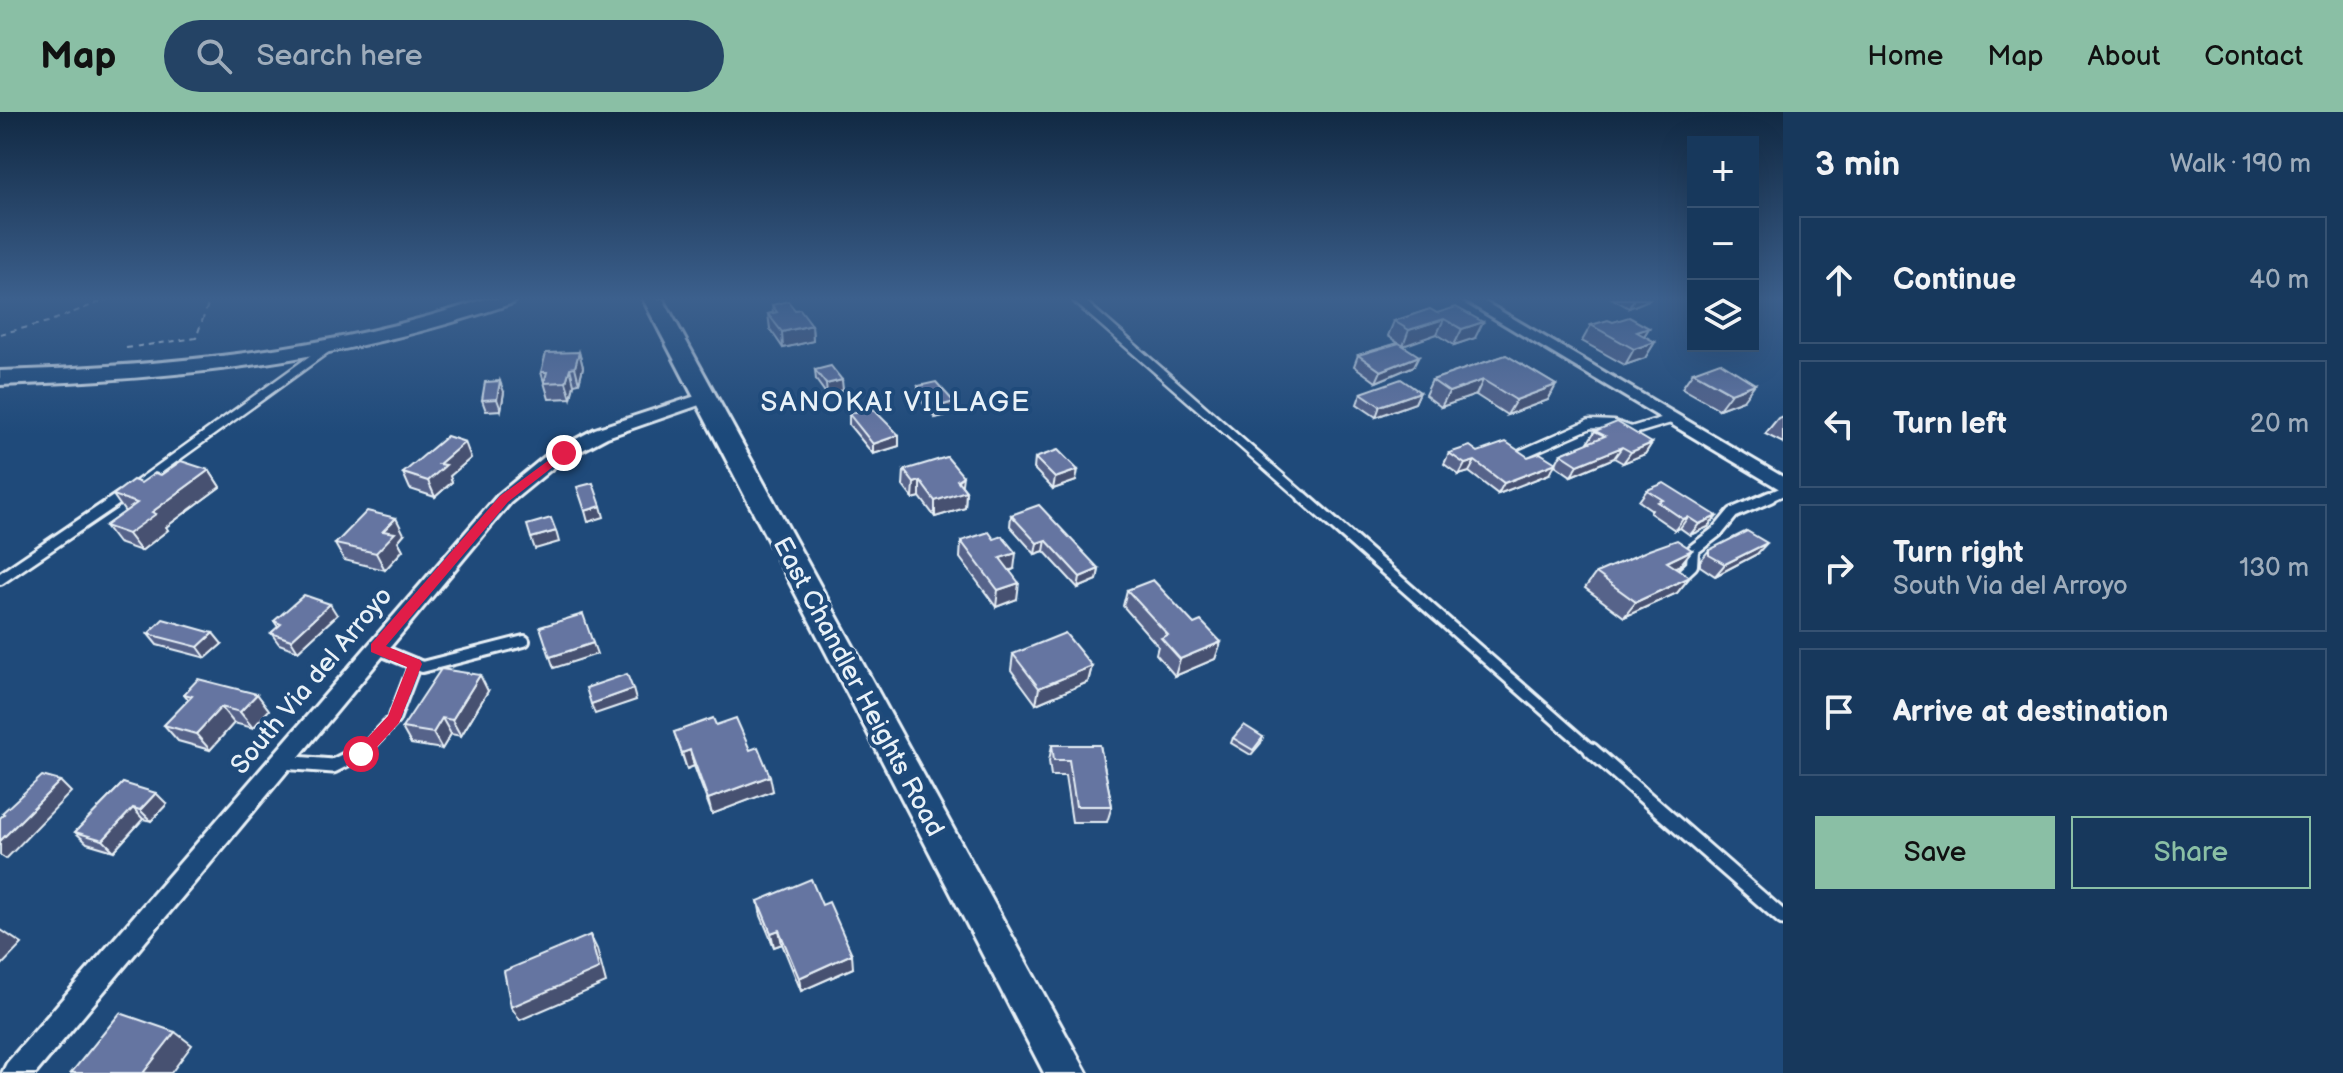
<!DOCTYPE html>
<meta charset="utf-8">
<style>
:root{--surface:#17385c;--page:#244365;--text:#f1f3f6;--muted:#9eacbb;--line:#365272;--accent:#8abfa5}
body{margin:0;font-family:"Balsamiq Sans",sans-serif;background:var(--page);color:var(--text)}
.controls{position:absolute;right:24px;top:24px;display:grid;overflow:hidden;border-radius:0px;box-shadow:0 8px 32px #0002}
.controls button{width:72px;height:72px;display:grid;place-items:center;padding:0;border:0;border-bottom:2px solid var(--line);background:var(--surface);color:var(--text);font:40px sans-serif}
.stop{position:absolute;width:24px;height:24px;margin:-18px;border:6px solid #e11d48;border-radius:50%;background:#fff}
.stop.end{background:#e11d48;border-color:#fff;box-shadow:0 2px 8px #0008}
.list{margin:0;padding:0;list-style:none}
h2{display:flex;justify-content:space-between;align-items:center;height:104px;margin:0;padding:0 32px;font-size:34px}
h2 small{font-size:26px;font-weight:400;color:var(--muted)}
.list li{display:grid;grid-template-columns:52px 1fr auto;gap:24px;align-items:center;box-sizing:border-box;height:128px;margin:0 16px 16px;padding:0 16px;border:2px solid var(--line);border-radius:0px}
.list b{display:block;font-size:30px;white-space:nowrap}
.list p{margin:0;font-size:26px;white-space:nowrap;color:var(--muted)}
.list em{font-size:26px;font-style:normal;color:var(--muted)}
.actions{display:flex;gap:16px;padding:24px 32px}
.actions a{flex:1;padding:18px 0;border:2px solid var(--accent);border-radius:0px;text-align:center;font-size:28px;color:var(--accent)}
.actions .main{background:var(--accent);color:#111}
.icon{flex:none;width:44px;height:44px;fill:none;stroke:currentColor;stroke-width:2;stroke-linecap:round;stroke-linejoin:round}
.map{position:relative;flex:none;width:1783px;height:961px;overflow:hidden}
header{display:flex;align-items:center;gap:48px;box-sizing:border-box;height:112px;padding:0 40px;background:var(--accent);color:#111}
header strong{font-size:38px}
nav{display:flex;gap:44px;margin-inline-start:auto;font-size:28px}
.search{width:560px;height:72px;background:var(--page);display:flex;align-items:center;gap:20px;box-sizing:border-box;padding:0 28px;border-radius:44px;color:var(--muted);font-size:30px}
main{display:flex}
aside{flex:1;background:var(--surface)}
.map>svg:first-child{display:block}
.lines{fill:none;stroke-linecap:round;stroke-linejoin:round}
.service-far2-casing{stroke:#e8f1f8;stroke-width:13}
.service-far1-casing{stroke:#e8f1f8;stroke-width:16}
.service-casing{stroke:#e8f1f8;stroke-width:19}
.minor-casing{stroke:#e8f1f8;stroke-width:6}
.secondary-casing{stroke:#e8f1f8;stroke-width:6}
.path{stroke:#e8f1f8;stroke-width:2;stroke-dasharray:6 5;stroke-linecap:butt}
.service-far2{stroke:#1f4a7a;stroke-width:8}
.service-far1{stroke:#1f4a7a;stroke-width:10}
.service{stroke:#1f4a7a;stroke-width:13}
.minor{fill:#1f4a7a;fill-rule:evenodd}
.secondary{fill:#1f4a7a;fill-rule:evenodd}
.wall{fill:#57648a;stroke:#e8f1f8;stroke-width:2}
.shaded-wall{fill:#475171;stroke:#e8f1f8;stroke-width:2}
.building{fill:#6574a1;stroke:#e8f1f8;stroke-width:2}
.route{fill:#e11d48}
.labels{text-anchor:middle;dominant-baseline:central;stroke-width:8;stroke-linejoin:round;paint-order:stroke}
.street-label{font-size:26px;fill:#e8f1f8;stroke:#1f4a7a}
.neighbourhood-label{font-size:28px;letter-spacing:2px;fill:#e8f1f8;stroke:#1f4a7a}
</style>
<header>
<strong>Map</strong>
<div class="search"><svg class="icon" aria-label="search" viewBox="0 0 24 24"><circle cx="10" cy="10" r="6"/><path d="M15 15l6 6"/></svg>Search here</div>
<nav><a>Home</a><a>Map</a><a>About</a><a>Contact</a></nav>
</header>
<main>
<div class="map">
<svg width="1783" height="961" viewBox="0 0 1783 961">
<rect width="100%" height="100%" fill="#1f4a7a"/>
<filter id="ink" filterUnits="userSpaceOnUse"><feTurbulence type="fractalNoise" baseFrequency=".0125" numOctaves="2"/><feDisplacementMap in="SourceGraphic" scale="16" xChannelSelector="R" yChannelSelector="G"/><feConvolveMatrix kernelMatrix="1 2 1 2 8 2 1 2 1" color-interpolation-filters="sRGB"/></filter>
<g filter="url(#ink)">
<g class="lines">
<g class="service-far2-casing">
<g id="service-far2">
<path d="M1077 187 1305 387"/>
<path d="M1522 342 1590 312 1614 313 1631 319 1671 307"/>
<path d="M118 387 326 237"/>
<path d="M1765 387 1783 379"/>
</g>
</g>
<g class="service-far1-casing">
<g id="service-far1">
<path d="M1303 385 1593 640"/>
<path d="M0 467 121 385"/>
<path d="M1676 468 1692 453 1693 438 1719 418 1733 401 1770 385"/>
<path d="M376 536 422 555 524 529"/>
<path d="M363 640 394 607 415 552"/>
</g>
</g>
<g class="service-casing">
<g id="service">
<path d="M1591 638 1783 806"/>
<path d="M282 650 333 654 365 638"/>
</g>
</g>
<g class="minor-casing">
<g id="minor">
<path d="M1462 187H1480L1783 365V379Z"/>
<path d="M705 281 711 283V289L607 325 560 350 510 391 36 961H2L7 951 498 383 548 342 595 317Z"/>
</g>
</g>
<g class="secondary-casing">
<g id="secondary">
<path d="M485 187H516L513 191C341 250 181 267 0 273V259C165 254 327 240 485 187Z"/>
<path d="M643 187H663L1087 961H1044Z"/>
</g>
</g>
<g class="path">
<path d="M0 222 48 210 108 187"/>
<path d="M126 236 196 226 210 187"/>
</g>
<use href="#service-far2" class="service-far2"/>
<use href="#service-far1" class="service-far1"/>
<use href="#service" class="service"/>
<use href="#minor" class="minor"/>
<use href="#secondary" class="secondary"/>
</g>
<g class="wall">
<path d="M1613 187H1651L1629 196Z"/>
<path d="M772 193 795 198 812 213 813 229 783 236 770 217 768 202 773 201Z"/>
<path d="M1430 197 1475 226 1454 233 1437 222 1403 233 1414 254 1376 270 1354 254 1358 243 1398 231 1388 224 1394 209Z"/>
<path d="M1613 210 1649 216 1644 224 1655 230 1645 246 1625 253 1582 229 1591 213Z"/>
<path d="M579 240 583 255 579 271 574 272 571 286 549 287 541 260Z"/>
<path d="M1506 243 1556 273 1548 288 1507 303 1476 283 1441 295 1425 283 1432 268Z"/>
<path d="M815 258 843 278 827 283 816 268Z"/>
<path d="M1693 260 1743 288 1719 297 1682 276Z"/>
<path d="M918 274 954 290V301L935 306 918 285Z"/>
<path d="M504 280 501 298 486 299 482 288Z"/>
<path d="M1420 280 1415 291 1376 305 1357 292 1361 281Z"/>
<path d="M849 302 899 323V334L873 342 849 313Z"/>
<path d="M1783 304V331L1765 322 1778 306Z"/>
<path d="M1595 319 1652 331 1645 342 1623 351 1614 346 1571 364 1555 353 1561 342 1590 331 1588 330Z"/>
<path d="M1478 340 1549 362 1498 382 1469 360 1459 363 1444 352 1449 341Z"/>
<path d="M471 346 450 364 452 370 435 385 410 377 403 361Z"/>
<path d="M1035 346 1076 369 1053 377 1034 357Z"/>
<path d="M209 358 220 375 166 415 168 418 141 439 118 431 105 414 125 400 113 383 161 363Z"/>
<path d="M904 358 962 374 966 379 965 396 935 405 920 385 913 387 903 374Z"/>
<path d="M1647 378 1717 404 1708 415 1690 423 1680 416 1675 418 1650 401 1652 398 1639 389Z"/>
<path d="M1011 403 1099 457 1097 468 1078 476 1044 439 1035 442 1010 414Z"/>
<path d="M404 422 398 429 403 438 385 458 344 448 335 432Z"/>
<path d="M961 429 1014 457 1010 459 1017 487 996 495 960 446Z"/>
<path d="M1692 438 1680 453 1675 456 1690 465 1677 481 1624 505 1585 476 1596 461Z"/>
<path d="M1709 438 1757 442 1715 464 1700 454V449Z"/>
<path d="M1127 478 1194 512 1221 530 1215 547 1175 564 1156 542 1158 534 1123 494Z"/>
<path d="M337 503 298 539 279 532 271 521 278 515 274 509Z"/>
<path d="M148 522 222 532 206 546 157 533Z"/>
<path d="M1013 542 1092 554 1088 570 1036 592 1011 558Z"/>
<path d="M488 579 461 624 451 622 442 637 411 632 402 616Z"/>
<path d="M184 582H257L269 598 253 616 234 611 210 638 178 629 164 613 189 588Z"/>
<path d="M716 613 750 638 773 679 712 702 694 654 687 657 674 620Z"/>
<path d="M1263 625 1261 631 1251 643 1231 631 1233 626Z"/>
<path d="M1052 633H1100L1112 694 1107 710H1072L1065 664H1051L1049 649Z"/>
<path d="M123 671 167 692 151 709 143 707 114 739 87 731 75 720Z"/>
<path d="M758 789 822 793 853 856 801 879 782 832 774 835 761 804Z"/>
</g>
<g class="shaded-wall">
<path d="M1634 187H1651L1629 196Z"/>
<path d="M1444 207 1437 222 1403 234 1409 218Z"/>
<path d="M1483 210 1475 226 1454 233 1462 217Z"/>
<path d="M812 213 813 229 783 236 782 220Z"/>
<path d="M1649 216 1639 232 1637 220Z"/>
<path d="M1655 230 1645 246 1625 253 1634 237Z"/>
<path d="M579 240 583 255 579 271 575 255Z"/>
<path d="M1419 244 1414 254 1376 270 1381 259Z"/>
<path d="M570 256 574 272 571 286 566 270Z"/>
<path d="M842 268 843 278 827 283 826 272Z"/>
<path d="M1483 268 1476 283 1441 295 1449 280Z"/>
<path d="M500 269 504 280 501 298 497 287Z"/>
<path d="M1755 272 1743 288 1719 297 1731 281Z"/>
<path d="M1556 273 1548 288 1507 303 1516 288Z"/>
<path d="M1420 280 1415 291 1376 305 1380 294Z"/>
<path d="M954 290V301L935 306 936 295Z"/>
<path d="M899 323V334L873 342V332Z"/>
<path d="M465 330 471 346 450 364 452 370 435 385 428 369 439 352Z"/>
<path d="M1652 331 1645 342 1623 351 1631 340Z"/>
<path d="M1622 335 1614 346 1571 364 1578 353Z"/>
<path d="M1475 349 1469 360 1459 363 1465 352Z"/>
<path d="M1556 351 1549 362 1498 382 1504 371Z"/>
<path d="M209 358 220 375 166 415 168 418 141 439 128 422 152 400Z"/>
<path d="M1078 358 1076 369 1053 377 1055 366Z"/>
<path d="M963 364 961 380 966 379 965 396 935 405V389Z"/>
<path d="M920 369V385L913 387 914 371Z"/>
<path d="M601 394 604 405 588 410 585 399Z"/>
<path d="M1717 404 1708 415 1690 423 1699 412Z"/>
<path d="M1688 405 1680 416 1675 418 1683 407Z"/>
<path d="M396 406 404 422 398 429 403 438 385 458 376 441 383 419Z"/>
<path d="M556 419 559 430 535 437 531 426Z"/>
<path d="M1046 428 1044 439 1035 442 1037 431Z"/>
<path d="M1767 431 1757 442 1715 464 1725 452Z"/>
<path d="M1692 438 1680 453 1654 465 1667 450Z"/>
<path d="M1016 441 1014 457 998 462 1000 446Z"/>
<path d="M1099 457 1097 468 1078 476 1080 465Z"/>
<path d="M1690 465 1677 481 1624 505 1636 490Z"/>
<path d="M1019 471 1017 487 996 495 998 478Z"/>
<path d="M330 492 337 503 298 539 291 528Z"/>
<path d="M213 521 222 532 206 546 198 535Z"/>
<path d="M1221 530 1215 547 1175 564 1180 547Z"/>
<path d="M593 531 597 542 554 556 550 545Z"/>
<path d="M1092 554 1088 570 1036 592 1039 576Z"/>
<path d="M480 563 488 579 461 624 452 608Z"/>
<path d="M633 577 636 588 595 602 591 592Z"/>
<path d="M257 582 269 598 253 616 240 600Z"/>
<path d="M221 595 234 611 210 638 196 622Z"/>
<path d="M442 606 451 622 442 637 433 621Z"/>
<path d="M690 638 694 654 687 657 682 641Z"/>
<path d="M770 664 773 679 712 702 708 687Z"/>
<path d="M60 669 71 680 6 747 0 743V729Z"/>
<path d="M156 681 167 692 151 709 140 698Z"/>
<path d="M133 696 143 707 114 739 103 728Z"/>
<path d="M1 818 22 832 0 855V819Z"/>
<path d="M779 818 782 832 774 835 771 821Z"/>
<path d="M590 823 597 837 606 871 520 908 511 895Z"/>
<path d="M852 842 853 856 801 879 799 866Z"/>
<path d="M175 920 192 933 171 961H143Z"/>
</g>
<g class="building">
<path d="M788 189 795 198 800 197 812 213 782 220 768 202 777 200 772 193Z"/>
<path d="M1456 195 1483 210 1462 217 1444 207 1409 218 1394 209 1430 197 1437 201Z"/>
<path d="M1629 205 1649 216 1637 220 1655 230 1634 237 1591 213 1608 208 1613 210Z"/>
<path d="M1399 231 1419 244 1381 259 1358 243Z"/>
<path d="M579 240 575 255 570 256 566 270 544 271 547 260H541L546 241Z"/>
<path d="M1506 243 1556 273 1516 288 1483 268 1449 280 1432 268Z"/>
<path d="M1720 250 1755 272 1731 281 1693 260Z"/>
<path d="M831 254 842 268 826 272 815 258Z"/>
<path d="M1401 267 1420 280 1380 294 1361 281Z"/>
<path d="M500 269 497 287 482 288 485 270Z"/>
<path d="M936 270 954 290 936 295 918 274Z"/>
<path d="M871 295 899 323 873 332 849 302Z"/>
<path d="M1617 310 1652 331 1631 340 1622 335 1578 353 1561 342 1605 324 1595 319Z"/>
<path d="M447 324 465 330 439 352 446 353 428 369 403 361Z"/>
<path d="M1506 330 1528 345 1540 341 1556 351 1504 371 1475 349 1465 352 1449 341 1470 334 1478 340Z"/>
<path d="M1058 338 1078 358 1055 366 1035 346Z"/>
<path d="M947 345 963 364 957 368 966 379 935 389 920 369 914 371 904 358Z"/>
<path d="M181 349 209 358 152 400 156 402 128 422 105 414 137 391 113 383 133 368 141 371 155 361 161 363Z"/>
<path d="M593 371 601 394 585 399 577 375Z"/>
<path d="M1664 371 1717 404 1699 412 1688 405 1683 407 1658 390 1663 388 1647 378Z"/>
<path d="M1039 393 1099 457 1080 465 1046 428 1037 431 1011 403Z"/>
<path d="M367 399 396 406 383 419 395 421 376 441 335 432Z"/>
<path d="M551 406 556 419 531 426 527 413Z"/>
<path d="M1747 419 1767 431 1725 452 1709 443V438Z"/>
<path d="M989 420 994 427 1002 424 1016 441 1000 446 1019 471 998 478 961 429Z"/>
<path d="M1677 428 1692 438 1667 450 1690 465 1636 490 1596 461 1649 438Z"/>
<path d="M1153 468 1194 512 1201 509 1221 530 1180 547 1161 526 1168 523 1127 478Z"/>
<path d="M304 483 330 492 291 528 271 521 281 512 274 509Z"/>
<path d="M583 502 593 531 550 545 540 515Z"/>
<path d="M163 507 213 521 198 535 148 522Z"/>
<path d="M1065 521 1092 554 1039 576 1013 542Z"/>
<path d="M441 557 480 563 452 608 442 606 433 621 402 616Z"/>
<path d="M627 562 633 577 591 592 586 576Z"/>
<path d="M198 567 257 582 240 600 221 595 196 622 164 613 192 584 184 582Z"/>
<path d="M713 606 716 613 736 606 750 638 758 635 770 664 708 687 690 638 682 641 674 620Z"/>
<path d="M1244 613 1263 625 1253 638 1233 626Z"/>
<path d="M1052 633H1100L1112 694H1076L1069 648H1054Z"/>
<path d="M42 664 60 669 0 729V706L4 702 2 701Z"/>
<path d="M123 671 156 681 140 698 133 696 103 728 75 720Z"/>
<path d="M811 767 822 793 829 790 852 842 799 866 779 818 771 821 758 789Z"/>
<path d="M590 823 599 857 511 895 504 859Z"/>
<path d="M120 901 175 920 143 961H71Z"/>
</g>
</g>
<linearGradient id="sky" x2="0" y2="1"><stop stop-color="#112943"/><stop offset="0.58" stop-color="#3c608d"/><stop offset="1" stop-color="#3c608d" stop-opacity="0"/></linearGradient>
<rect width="1783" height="322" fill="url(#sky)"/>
<path class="route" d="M564 337 570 341 568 343 508 390 386 534 420 548 422 552 399 611 366 647H356V638L388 604 407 555 371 540V532L500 384Z"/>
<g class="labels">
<g class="street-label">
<text transform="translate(312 569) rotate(-50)">South Via del Arroyo</text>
<text transform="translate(858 575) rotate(62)">East Chandler Heights Road</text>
</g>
<g class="neighbourhood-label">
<text x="896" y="290">SANOKAI VILLAGE</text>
</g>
</g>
</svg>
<div class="controls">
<button>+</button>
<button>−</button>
<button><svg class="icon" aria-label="layers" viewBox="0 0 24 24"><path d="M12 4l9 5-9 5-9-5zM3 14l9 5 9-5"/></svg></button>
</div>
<div class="stop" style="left:361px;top:642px"></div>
<div class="stop end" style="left:564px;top:341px"></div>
</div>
<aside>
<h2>3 min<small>Walk · 190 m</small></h2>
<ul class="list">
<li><svg class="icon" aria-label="ahead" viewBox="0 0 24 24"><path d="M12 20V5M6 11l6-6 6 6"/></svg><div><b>Continue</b></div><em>40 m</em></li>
<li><svg class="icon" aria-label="left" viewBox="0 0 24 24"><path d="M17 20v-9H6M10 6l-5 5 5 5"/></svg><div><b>Turn left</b></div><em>20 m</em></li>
<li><svg class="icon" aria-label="right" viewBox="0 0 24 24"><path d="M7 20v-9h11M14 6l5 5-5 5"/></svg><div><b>Turn right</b><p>South Via del Arroyo</p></div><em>130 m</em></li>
<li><svg class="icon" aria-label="arrive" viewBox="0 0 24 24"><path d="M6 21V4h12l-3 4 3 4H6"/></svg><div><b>Arrive at destination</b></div></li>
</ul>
<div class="actions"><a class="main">Save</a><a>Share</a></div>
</aside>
</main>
